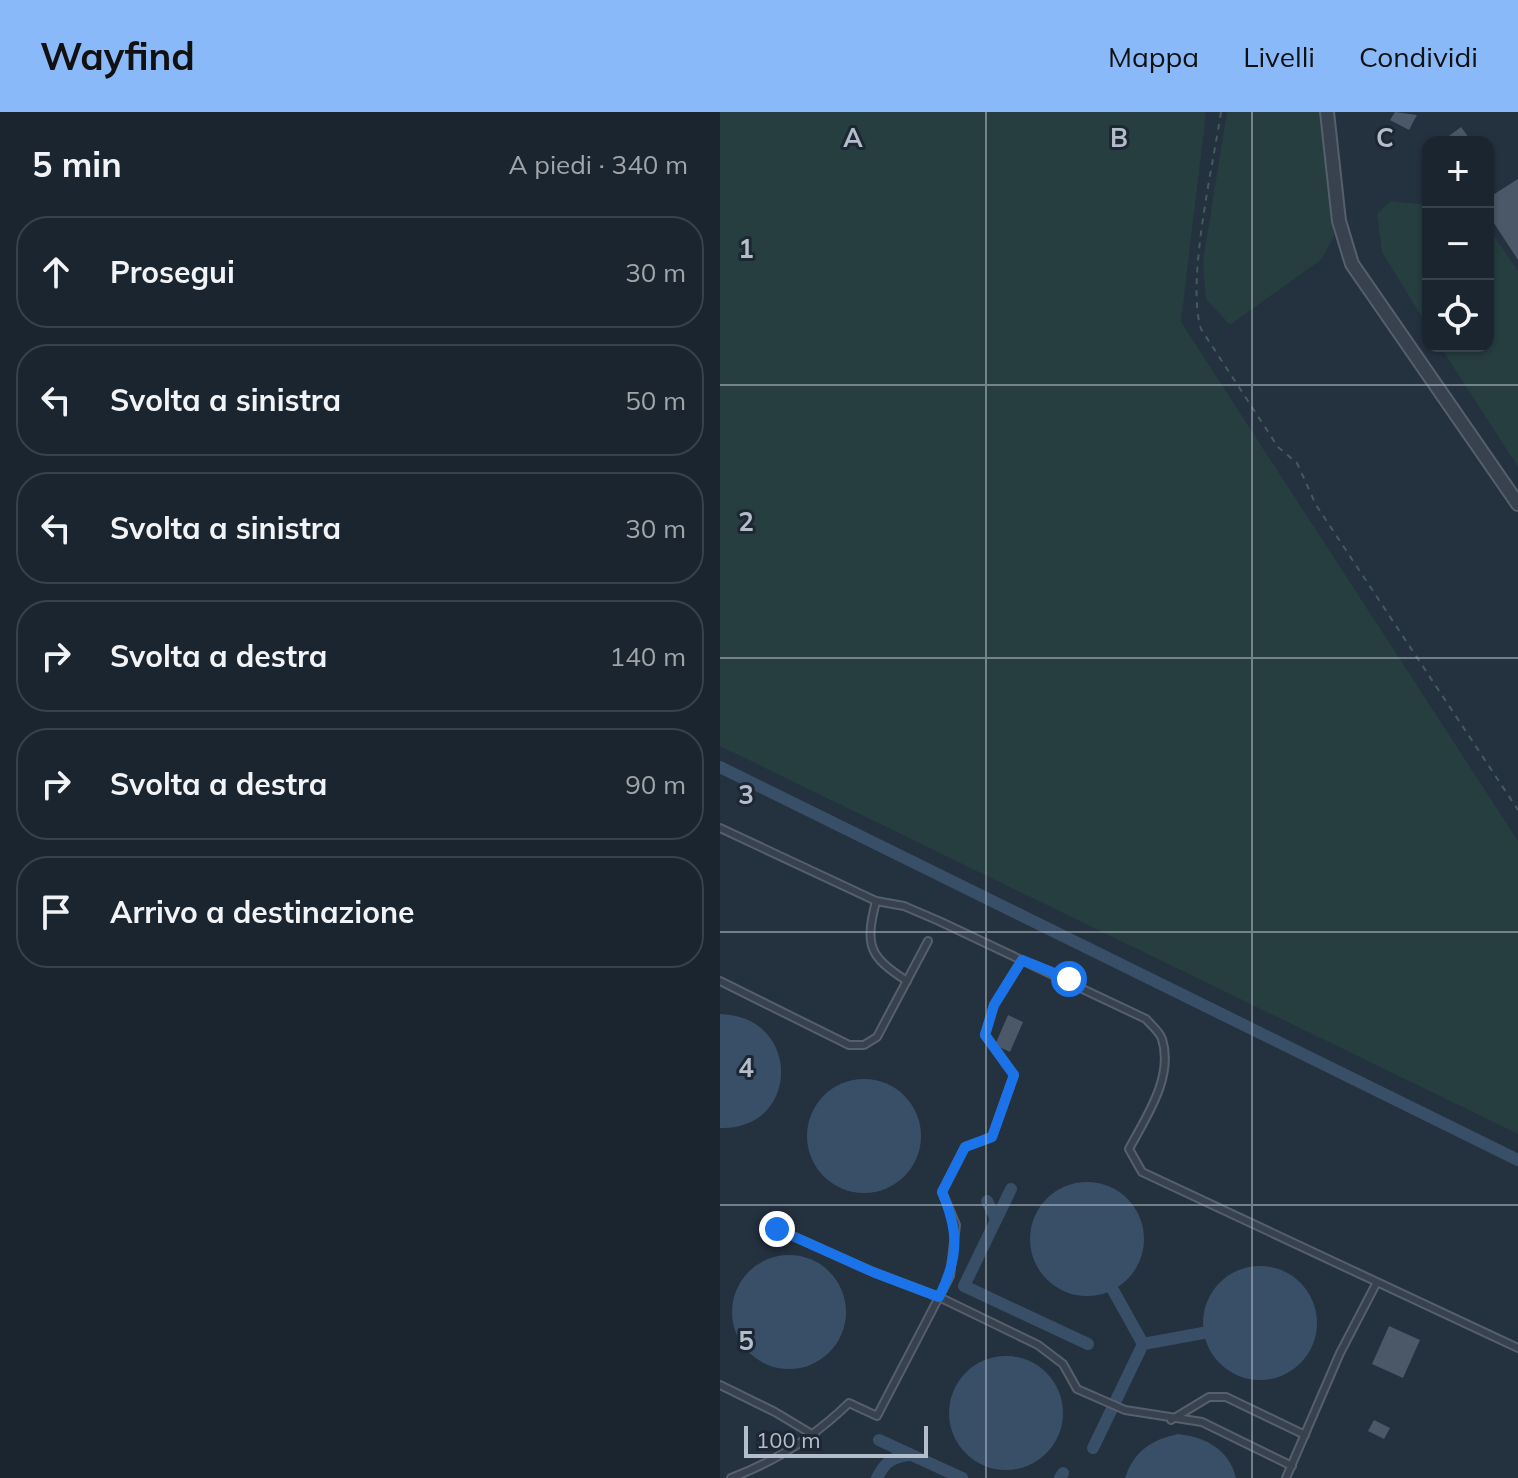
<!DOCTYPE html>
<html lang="it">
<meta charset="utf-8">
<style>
:root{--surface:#1b252f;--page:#242d37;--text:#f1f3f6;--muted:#a0a5aa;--line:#39424b;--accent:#8ab9f9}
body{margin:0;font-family:Mulish,sans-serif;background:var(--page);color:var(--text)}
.controls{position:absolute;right:24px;top:24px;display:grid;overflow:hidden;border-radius:16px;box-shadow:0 2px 6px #0004}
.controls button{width:72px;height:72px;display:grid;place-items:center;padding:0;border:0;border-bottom:2px solid var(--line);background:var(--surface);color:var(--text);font:40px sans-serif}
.scale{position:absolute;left:24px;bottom:20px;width:184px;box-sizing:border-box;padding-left:8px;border:4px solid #b4bdca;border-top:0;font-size:22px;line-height:28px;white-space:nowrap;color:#b4bdca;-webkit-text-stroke:6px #1d2734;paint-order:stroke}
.stop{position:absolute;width:24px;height:24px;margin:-18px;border:6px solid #1a73e8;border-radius:50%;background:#fff}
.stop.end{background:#1a73e8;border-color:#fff;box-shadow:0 2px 8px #0008}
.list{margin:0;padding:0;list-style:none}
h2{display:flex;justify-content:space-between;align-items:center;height:104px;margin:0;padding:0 32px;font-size:34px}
h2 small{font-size:26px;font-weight:400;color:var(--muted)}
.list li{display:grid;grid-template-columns:52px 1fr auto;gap:24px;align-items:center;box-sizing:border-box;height:112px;margin:0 16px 16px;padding:0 16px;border:2px solid var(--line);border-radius:32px}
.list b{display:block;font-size:30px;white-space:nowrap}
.list em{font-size:26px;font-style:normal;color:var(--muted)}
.icon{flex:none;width:44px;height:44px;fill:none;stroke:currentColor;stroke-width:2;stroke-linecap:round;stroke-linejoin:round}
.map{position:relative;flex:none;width:798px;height:1366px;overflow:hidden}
header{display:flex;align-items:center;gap:48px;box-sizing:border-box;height:112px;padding:0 40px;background:var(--accent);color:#111}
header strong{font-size:38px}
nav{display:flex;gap:44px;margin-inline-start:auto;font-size:28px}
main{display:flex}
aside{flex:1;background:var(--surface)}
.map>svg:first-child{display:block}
.green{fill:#263e40}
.water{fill:#394f68}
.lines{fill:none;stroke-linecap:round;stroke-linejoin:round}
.canal{stroke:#394f68;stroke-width:12}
.building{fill:#4a5868}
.service-casing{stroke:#56606d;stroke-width:10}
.minor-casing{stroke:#56606d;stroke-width:16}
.path{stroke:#445b5d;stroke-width:2;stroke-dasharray:6 6;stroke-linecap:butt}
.service{stroke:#38424f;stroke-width:6}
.minor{stroke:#38424f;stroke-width:12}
.route{stroke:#1a73e8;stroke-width:10}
.grid{fill:none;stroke:#b4bdca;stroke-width:2;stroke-opacity:0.55}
.grid-label{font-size:26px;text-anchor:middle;font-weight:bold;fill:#b4bdca;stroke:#1d2734;stroke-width:6;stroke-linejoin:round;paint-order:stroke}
</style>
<header>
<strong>Wayfind</strong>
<nav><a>Mappa</a><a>Livelli</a><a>Condividi</a></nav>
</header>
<main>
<aside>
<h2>5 min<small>A piedi · 340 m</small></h2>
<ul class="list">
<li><svg class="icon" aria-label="ahead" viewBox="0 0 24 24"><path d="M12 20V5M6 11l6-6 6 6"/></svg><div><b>Prosegui</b></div><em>30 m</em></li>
<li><svg class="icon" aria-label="left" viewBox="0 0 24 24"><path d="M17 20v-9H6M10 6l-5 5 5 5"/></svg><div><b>Svolta a sinistra</b></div><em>50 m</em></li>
<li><svg class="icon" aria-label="left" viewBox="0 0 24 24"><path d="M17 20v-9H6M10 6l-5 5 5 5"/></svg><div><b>Svolta a sinistra</b></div><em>30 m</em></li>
<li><svg class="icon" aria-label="right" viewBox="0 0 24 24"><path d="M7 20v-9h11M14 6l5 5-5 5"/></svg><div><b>Svolta a destra</b></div><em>140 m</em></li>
<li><svg class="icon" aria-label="right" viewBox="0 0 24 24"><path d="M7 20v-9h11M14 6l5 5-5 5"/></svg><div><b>Svolta a destra</b></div><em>90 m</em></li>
<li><svg class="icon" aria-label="arrive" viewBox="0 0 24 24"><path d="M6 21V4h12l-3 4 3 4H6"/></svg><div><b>Arrivo a destinazione</b></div></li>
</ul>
</aside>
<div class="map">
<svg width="798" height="1366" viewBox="0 0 798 1366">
<rect width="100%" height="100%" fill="#24313f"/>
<g class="green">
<path d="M0 0H486L461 210 798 729V1022L0 634Z"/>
<path d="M507 0H599L614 124 602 147 510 213 486 187 483 149Z"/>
<path d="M671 89 708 93V215L662 140 657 102Z"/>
<path d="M768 115 798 159V355L720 234H768Z"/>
</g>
<g class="water">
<path d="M0 902C83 904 80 1019 0 1016Z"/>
<circle cx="144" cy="1024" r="57"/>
<circle cx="367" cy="1127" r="57"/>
<circle cx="69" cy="1200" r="57"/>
<circle cx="540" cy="1211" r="57"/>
<circle cx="286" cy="1301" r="57"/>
<path d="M458 1322C485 1325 509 1337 516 1366H405C414 1339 431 1328 458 1322Z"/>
</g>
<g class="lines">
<g class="canal">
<path d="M0 655 798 1048"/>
<path d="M291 1077 244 1174 368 1232"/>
<path d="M267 1089 276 1107"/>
<path d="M423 1232 483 1221"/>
<path d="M159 1328 242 1366"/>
<path d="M373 1336 423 1232 393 1178"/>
<path d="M157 1366C165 1350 172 1345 189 1343"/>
<path d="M340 1366 343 1361"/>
</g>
</g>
<g class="building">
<path d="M675 0 697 3 689 18 670 8Z"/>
<path d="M741 15 752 30H727L725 27Z"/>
<path d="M798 67V148L768 102V86Z"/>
<path d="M288 903 303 910 290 940 275 933Z"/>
<path d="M669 1214 700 1228 683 1266 652 1252Z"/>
<path d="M654 1308 670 1316 664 1327 648 1319Z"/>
</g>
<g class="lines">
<g class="service-casing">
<g id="service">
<path d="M0 716 156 789 184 794 219 809 426 907C431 913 440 920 442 927 454 965 426 1005 409 1037L422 1060 798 1236"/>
<path d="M156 789C145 833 148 844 187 869"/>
<path d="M0 869 129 933H144L157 925 208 829"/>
<path d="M57 1117 153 1160 219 1185 318 1233 343 1252 357 1277 405 1298 482 1310 572 1354"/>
<path d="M0 1273 55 1300 95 1324"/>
<path d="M451 1308 489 1285H506L585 1323"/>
<path d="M11 1366C57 1349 94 1325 129 1291L157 1304 230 1164 236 1113 222 1080 245 1035 272 1025 294 963 265 923 274 893 302 848"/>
<path d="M566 1366 620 1241 656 1172"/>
</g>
</g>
<g class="minor-casing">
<path id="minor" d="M607 0 619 109 632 152 798 392"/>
</g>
<path class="path" d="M501 0C493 54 466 169 481 217L558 335 577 351 596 393 798 698"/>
<use href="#service" class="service"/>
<use href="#minor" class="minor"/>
</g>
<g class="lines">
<path class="route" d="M57 1117 153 1160 219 1185C239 1145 239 1120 222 1080L245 1035 272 1025 294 963 265 923 274 893 302 848 349 867"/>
</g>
<path class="grid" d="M266 0V1366M532 0V1366M0 273H798M0 546H798M0 820H798M0 1093H798"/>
<g class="grid-label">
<text x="133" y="35">A</text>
<text x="399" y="35">B</text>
<text x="665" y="35">C</text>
<text x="26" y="146">1</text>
<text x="26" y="419">2</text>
<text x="26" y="692">3</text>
<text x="26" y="965">4</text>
<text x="26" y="1238">5</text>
</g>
</svg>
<div class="controls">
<button>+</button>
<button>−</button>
<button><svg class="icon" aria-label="locate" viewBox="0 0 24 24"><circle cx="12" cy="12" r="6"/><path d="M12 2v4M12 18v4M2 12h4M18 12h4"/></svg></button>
</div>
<div class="scale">100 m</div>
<div class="stop" style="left:349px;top:867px"></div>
<div class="stop end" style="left:57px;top:1117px"></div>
</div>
</main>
